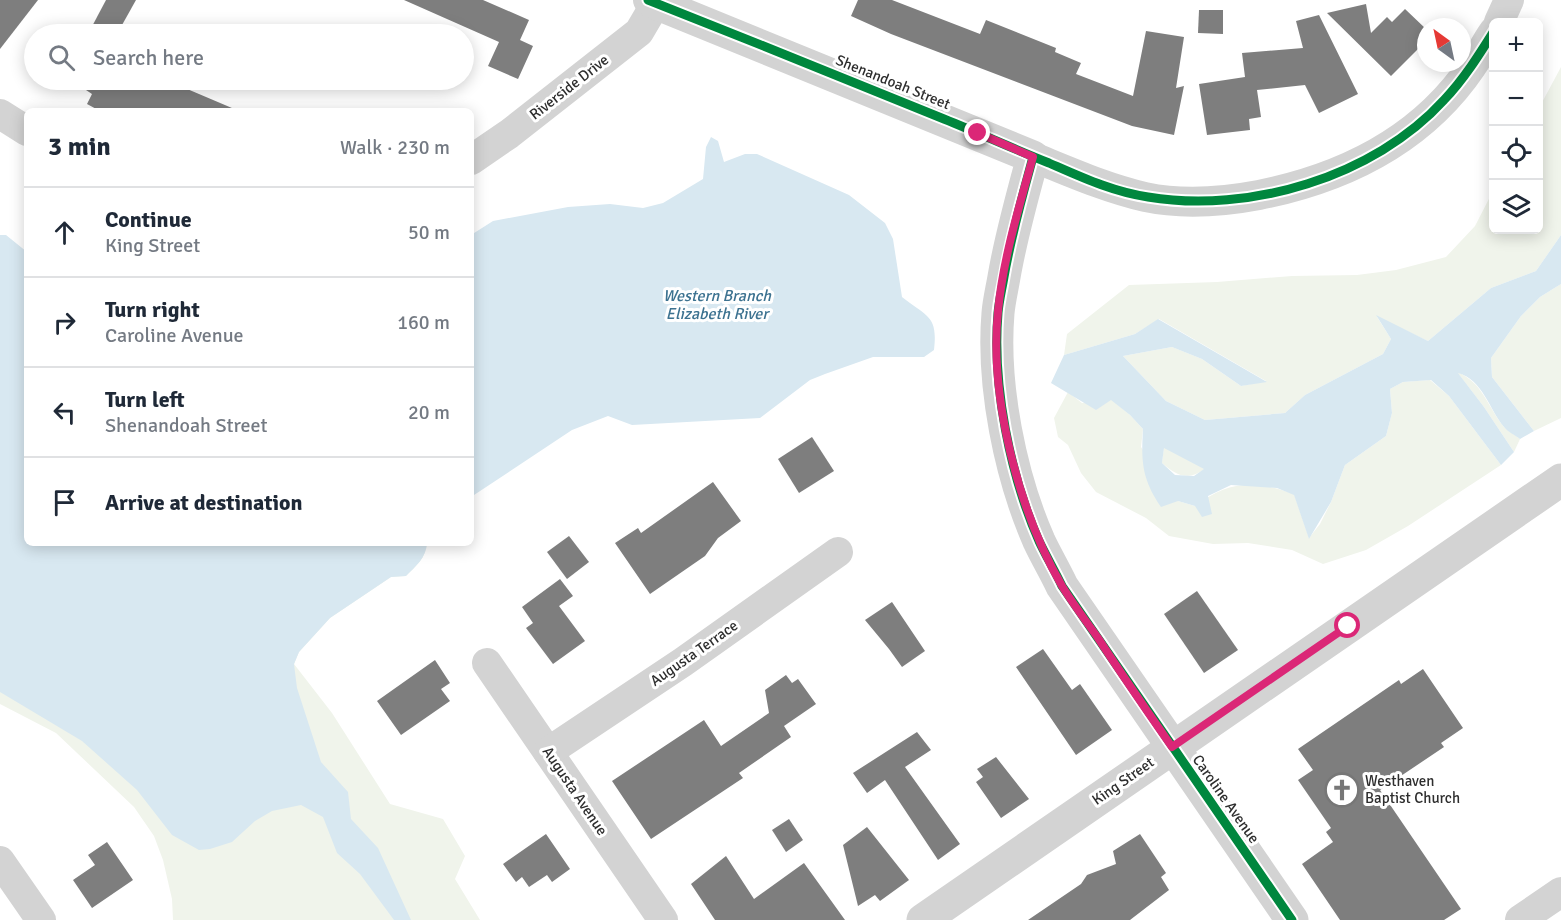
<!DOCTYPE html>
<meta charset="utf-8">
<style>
:root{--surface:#fff;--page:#f6f6f7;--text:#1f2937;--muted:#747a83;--line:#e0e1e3}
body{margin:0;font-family:Signika,sans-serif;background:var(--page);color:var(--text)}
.controls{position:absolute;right:18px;top:18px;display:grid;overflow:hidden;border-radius:9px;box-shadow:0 3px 15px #0003}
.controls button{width:54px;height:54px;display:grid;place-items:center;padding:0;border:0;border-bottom:2px solid var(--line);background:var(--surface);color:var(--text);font:30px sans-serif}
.compass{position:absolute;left:1417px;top:18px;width:54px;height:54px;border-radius:50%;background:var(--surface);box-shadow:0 3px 15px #0003;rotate:327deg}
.stop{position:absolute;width:18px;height:18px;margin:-14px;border:4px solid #db2777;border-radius:50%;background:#fff}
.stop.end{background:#db2777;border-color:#fff;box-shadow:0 2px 6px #0008}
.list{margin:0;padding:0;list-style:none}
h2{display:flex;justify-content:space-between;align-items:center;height:78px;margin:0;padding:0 24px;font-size:26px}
h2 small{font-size:20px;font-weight:400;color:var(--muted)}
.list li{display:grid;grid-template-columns:39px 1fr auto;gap:18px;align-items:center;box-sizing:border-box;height:90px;padding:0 24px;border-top:2px solid var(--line)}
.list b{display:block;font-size:22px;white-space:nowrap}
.list p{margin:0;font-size:20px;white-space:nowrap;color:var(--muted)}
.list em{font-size:20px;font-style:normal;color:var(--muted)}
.icon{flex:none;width:33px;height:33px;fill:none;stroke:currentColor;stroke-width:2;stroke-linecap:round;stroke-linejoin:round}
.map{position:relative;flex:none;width:1561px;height:920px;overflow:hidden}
.search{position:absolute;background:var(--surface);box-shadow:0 3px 15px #0003;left:24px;top:24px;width:450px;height:66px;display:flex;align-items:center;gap:15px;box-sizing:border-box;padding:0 21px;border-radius:33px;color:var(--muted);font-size:22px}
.panel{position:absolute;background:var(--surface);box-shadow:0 3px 15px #0003;left:24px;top:108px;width:450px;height:438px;border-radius:9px}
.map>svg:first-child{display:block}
.green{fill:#f0f4eb}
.water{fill:#d8e8f1;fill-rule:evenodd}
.building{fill:#7e7e7e}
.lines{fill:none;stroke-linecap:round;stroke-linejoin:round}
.minor{stroke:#d3d3d3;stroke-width:30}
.tertiary{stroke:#d3d3d3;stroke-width:33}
.cycleway-casing{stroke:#fff;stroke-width:13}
.cycleway{stroke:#00873e;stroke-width:9}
.route{stroke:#db2777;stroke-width:8}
.labels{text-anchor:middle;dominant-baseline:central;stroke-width:6;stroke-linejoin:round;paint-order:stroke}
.street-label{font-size:15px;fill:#2e2e2e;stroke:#fff}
.poi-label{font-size:15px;fill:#2e2e2e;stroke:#fff;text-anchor:start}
.water-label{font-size:16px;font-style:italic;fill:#3c7290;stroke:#fff}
</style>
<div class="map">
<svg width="1561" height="920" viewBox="0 0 1561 920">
<rect width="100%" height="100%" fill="#fff"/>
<g class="green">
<path d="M1561 67V235L1536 271 1491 288 1428 341 1377 317 1391 339 1383 354 1305 395 1285 413 1205 420 1166 401 1123 356 1172 347 1202 359 1241 386 1266 381 1159 319 1135 334 1064 355 1067 334 1129 285 1217 282 1292 276 1357 275 1396 270 1446 257 1475 226 1493 191 1494 230H1538L1539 108Z"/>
<path d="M1561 284V418L1534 431 1492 377 1491 358 1521 316 1540 297Z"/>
<path d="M1457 372C1483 382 1488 408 1504 427 1508 431 1515 435 1520 439L1514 452 1484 407Z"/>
<path d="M1430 380 1449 396 1501 465 1408 526 1366 550 1323 564 1292 550 1248 543 1213 544 1169 536 1146 518 1096 492 1081 473 1068 445 1058 437 1054 418 1068 392 1082 403 1111 399 1130 415 1143 429 1141 447 1178 501 1195 506C1229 480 1255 480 1294 494L1309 538 1320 524 1331 502 1345 465 1386 436 1392 413 1390 389 1403 382Z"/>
<path d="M1164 447 1205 469C1187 481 1177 476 1162 463Z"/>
<path d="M427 543C426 558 416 566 406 576L391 577 330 618 299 652 294 664 332 713 390 804 443 819 465 856 455 879 480 920H173L172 899 163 860 154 836 134 807 56 733 0 704V553Z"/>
</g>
<g class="water">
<path d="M711 137 718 141 724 162 745 154H757L849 195 885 223 893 239 902 297C927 317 938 315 934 350L924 357H873L825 374 810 380 760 418 632 425 608 416 572 430 471 497V235L493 221 568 207 610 204 643 208 663 203 703 179 706 147Z"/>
<path d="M0 235H6L27 252V543H427C426 558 416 566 406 576L391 577 330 618 299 652 294 664 297 688 321 762 348 792 351 819 378 848 411 920H394L360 874 337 853 323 817 301 805 272 811 255 821 232 842 210 849 199 850 172 835 137 790 82 741 0 692Z"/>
<path d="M1561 235V284L1540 297 1521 316 1491 358 1492 377 1534 431 1520 439C1515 435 1508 432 1504 427 1489 409 1483 380 1458 373L1484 407 1514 452 1501 465 1449 396 1431 380 1403 382 1390 389 1392 413 1386 436 1345 465 1331 502 1309 539 1294 495 1277 488 1231 485 1208 496 1212 514 1202 517 1195 506 1178 501 1161 507C1142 479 1141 462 1143 429L1130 415 1111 400 1096 410 1051 383 1064 355 1135 334 1158 319 1267 382 1241 386 1202 359 1172 347 1123 356 1166 401 1205 420 1285 413 1305 395 1383 354 1391 339 1376 315 1428 341 1491 288 1536 271ZM1164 448 1204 469 1194 476 1175 475 1162 463Z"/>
</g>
<g class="building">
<path d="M0 0H38L0 49Z"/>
<path d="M106 0H136L117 34H88Z"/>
<path d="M404 0H483L529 20 520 40 533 46 518 79 488 66 499 42Z"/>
<path d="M858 0H892L980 34 986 20 1056 48 1055 52 1081 63 1076 74 1133 96 1146 31 1184 37 1176 88 1184 86 1174 135 1132 126 891 34 851 16Z"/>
<path d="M1366 4 1371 33 1387 17 1392 22 1405 9 1426 29V41L1391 76 1327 13Z"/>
<path d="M1199 10H1223V34L1198 33Z"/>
<path d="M1319 15 1358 94 1319 113 1305 85 1257 90 1261 117 1249 119 1250 130 1207 135 1199 84 1245 77 1242 53 1303 48 1296 21Z"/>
<path d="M71 80H166L239 111H100L87 104 92 94Z"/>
<path d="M812 437 834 471 799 493 778 459Z"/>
<path d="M713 482 741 521 718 538 705 556 650 594 615 543 638 528 641 533Z"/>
<path d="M569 536 589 562 567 579 547 552Z"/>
<path d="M560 579 573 596 559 606 585 641 553 664 526 628 533 623 522 607Z"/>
<path d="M1197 591 1238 650 1204 673 1164 614Z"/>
<path d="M892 602 925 651 902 667 889 649 865 620Z"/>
<path d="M1043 649 1072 690 1080 684 1112 730 1076 755 1016 667Z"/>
<path d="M435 660 450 683 441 689 450 701 401 735 377 701Z"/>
<path d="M1423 669 1463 728 1441 743 1444 747 1380 790 1461 909 1444 920H1340L1302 864 1333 842 1326 832 1331 828 1298 780 1313 770 1298 749 1399 680 1401 684Z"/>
<path d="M786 675 792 683 798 679 816 704 784 726 791 737 739 773 743 778 651 839 612 781 704 720 721 746 769 713 765 690Z"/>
<path d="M917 732 931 750 905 767 960 844 938 860 885 780 867 793 853 773Z"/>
<path d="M996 757 1029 799 1001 818 976 782 983 777 977 769Z"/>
<path d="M789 819 803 840 786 852 772 830Z"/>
<path d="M867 827 909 880 880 901 875 895 858 906 843 845Z"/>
<path d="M546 834 570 869 552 882 547 875 529 887 522 877 516 882 503 864Z"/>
<path d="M1140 834 1166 873 1161 877 1169 890 1130 920H1028L1081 884 1087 875 1116 864 1113 851Z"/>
<path d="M107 842 133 880 92 908 73 880 95 865 88 855Z"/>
<path d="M726 856 754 899 804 863 845 920H715L691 884Z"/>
</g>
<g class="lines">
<g class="minor">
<path d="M1499 22 1509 0"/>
<path d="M0 114 27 131"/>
<path d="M1033 157C1070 172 1106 188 1145 197 1182 205 1222 202 1259 195 1344 178 1422 140 1472 66 1480 55 1486 42 1494 31"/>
<path d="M471 160 509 134 639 32 649 15 653 2 648 0"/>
<path d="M487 663 663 920"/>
<path d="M548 752 683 662 838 552"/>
<path d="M0 861 41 920"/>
<path d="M1520 920 1561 892"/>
</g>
<g class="tertiary">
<path d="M653 0V2L1033 157C1022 197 1011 236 1004 277 1002 289 999 301 998 313 992 385 1010 475 1039 541 1046 556 1055 571 1062 586L1292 920"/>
<path d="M923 920 1561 480"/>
</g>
<g class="cycleway-casing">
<g id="cycleway">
<path d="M648 0C747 39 845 79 944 119 979 133 1014 149 1049 163 1081 177 1113 192 1148 197 1249 214 1374 177 1444 100 1464 79 1479 55 1494 31"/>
<path d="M1033 157C1022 197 1011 236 1004 277 1002 289 999 301 998 313 992 385 1010 475 1039 541 1046 556 1055 571 1062 586L1292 920"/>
</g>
</g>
<use href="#cycleway" class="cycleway"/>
</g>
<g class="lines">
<path class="route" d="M978 133 1033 157C1019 207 1003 259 998 311 989 397 1019 512 1062 586 1073 604 1086 621 1098 638 1122 675 1147 711 1172 747L1348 626"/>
</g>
<defs>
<g id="church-ring" transform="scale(1.725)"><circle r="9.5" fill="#fff" stroke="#777" stroke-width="1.5"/><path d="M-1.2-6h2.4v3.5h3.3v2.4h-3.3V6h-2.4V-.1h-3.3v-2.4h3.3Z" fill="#777"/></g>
</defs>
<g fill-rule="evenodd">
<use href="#church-ring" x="1342" y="790"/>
</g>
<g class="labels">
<g class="street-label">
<text transform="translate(893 82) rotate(22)">Shenandoah Street</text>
<text transform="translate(569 87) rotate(-38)">Riverside Drive</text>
<text transform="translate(694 653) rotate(-35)">Augusta Terrace</text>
<text transform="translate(1123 781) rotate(-35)">King Street</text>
<text transform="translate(575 791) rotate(56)">Augusta Avenue</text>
<text transform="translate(1226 799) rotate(55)">Caroline Avenue</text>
</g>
<g class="poi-label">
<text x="1365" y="781">Westhaven<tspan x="1365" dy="17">Baptist Church</tspan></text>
</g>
<g class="water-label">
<text x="717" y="296">Western Branch<tspan x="717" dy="18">Elizabeth River</tspan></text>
</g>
</g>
</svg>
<div class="controls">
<button>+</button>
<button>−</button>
<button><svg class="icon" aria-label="locate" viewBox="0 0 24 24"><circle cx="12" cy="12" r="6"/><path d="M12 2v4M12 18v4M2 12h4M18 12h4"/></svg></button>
<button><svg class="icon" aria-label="layers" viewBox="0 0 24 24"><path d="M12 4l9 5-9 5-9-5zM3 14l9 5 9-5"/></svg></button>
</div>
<svg class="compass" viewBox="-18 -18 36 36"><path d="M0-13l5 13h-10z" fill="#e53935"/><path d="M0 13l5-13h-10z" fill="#747a83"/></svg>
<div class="stop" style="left:1348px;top:626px"></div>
<div class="stop end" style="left:978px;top:133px"></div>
<div class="search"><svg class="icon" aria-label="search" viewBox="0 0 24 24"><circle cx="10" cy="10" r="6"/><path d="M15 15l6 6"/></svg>Search here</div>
<section class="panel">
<h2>3 min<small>Walk · 230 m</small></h2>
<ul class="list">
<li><svg class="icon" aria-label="ahead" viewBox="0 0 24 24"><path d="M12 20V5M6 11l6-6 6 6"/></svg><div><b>Continue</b><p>King Street</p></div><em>50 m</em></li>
<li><svg class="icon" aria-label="right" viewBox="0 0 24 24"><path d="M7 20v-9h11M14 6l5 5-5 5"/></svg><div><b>Turn right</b><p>Caroline Avenue</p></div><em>160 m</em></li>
<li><svg class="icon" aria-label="left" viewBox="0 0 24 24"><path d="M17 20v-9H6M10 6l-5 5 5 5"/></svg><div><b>Turn left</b><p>Shenandoah Street</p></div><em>20 m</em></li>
<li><svg class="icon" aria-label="arrive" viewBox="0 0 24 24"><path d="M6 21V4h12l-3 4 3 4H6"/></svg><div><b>Arrive at destination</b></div></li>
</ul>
</section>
</div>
